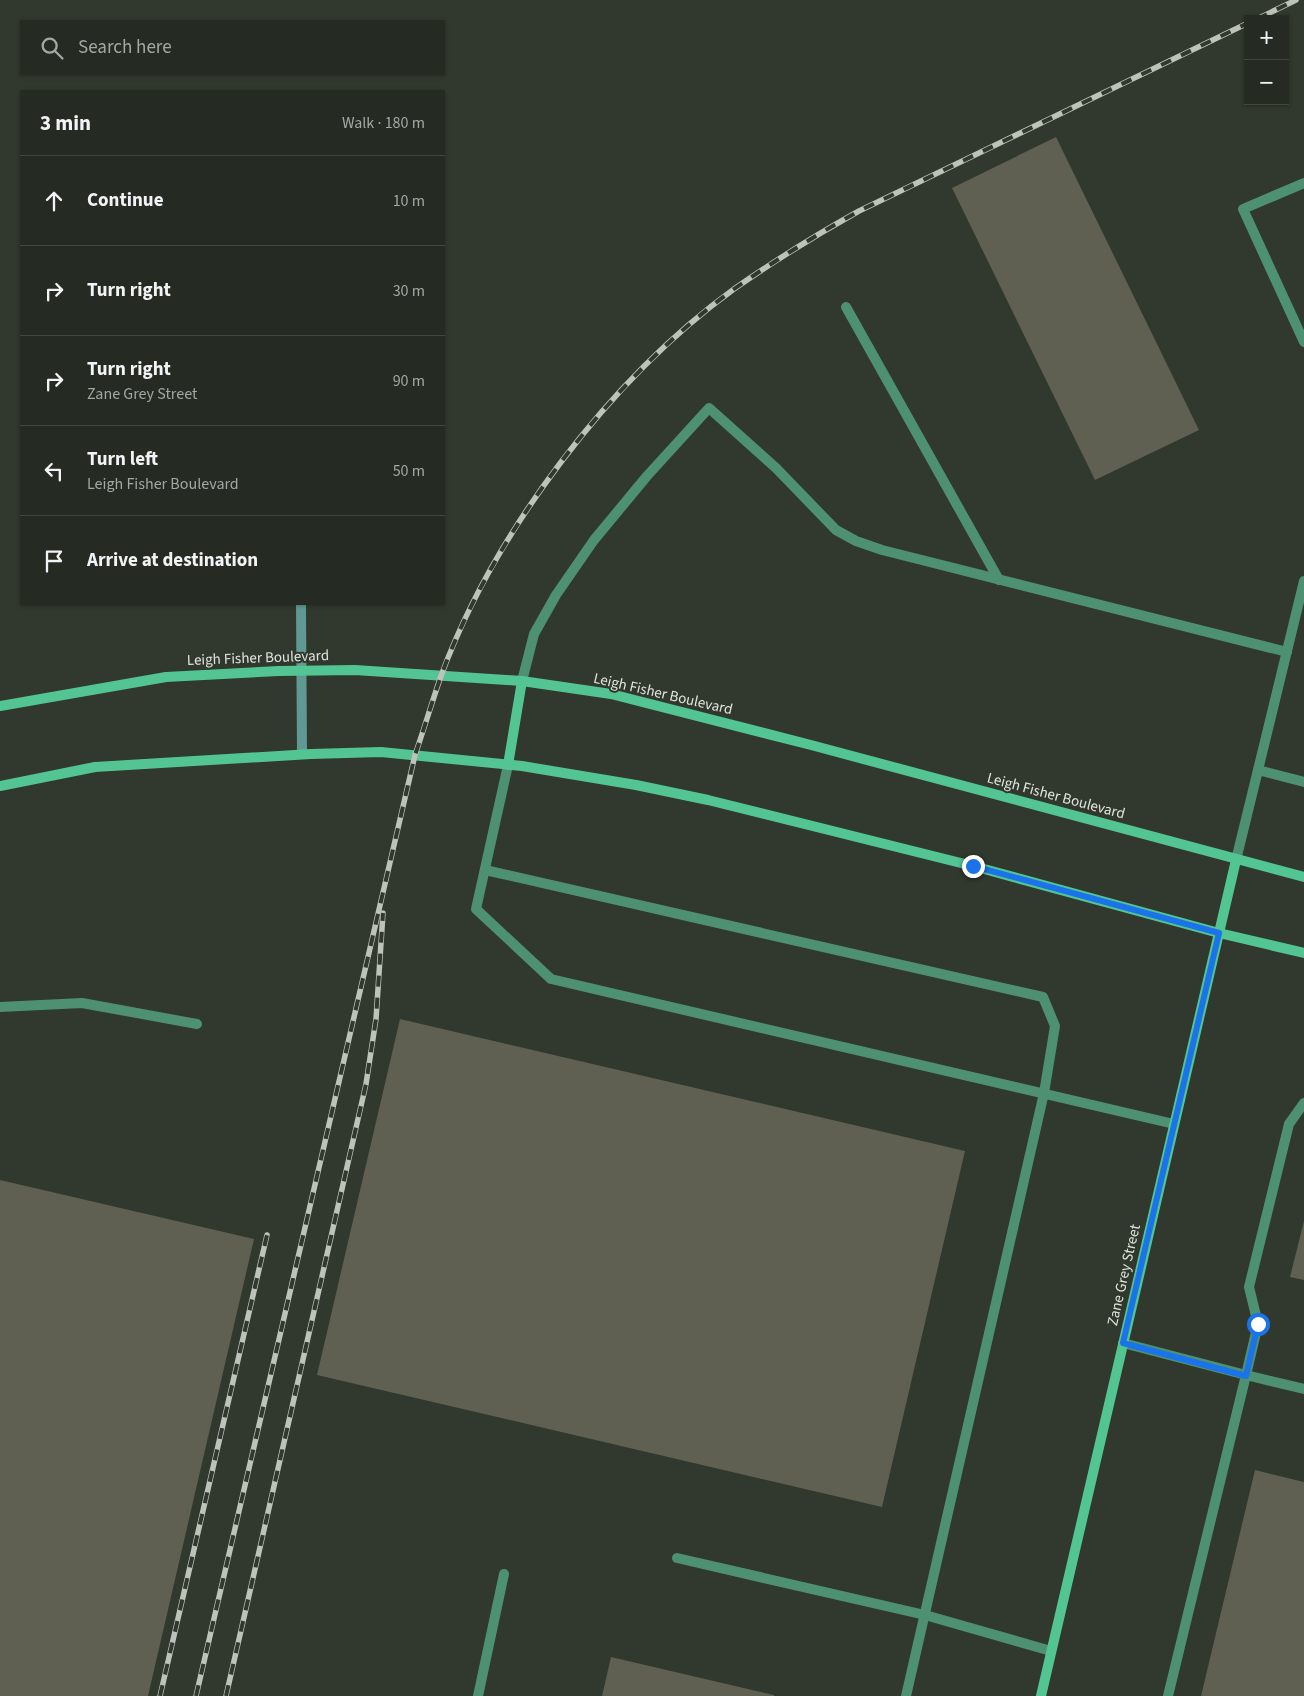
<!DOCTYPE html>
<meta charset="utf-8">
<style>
:root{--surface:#252a22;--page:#2d322a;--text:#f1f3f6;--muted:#a3a7a5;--line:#424640}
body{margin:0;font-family:"Source Sans 3",sans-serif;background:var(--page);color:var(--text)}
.controls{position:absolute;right:15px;top:15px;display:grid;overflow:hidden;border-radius:0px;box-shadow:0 1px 4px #0004}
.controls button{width:45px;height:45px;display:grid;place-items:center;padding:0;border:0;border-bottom:1px solid var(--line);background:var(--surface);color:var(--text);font:25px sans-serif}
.stop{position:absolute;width:15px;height:15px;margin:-11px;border:4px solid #1a73e8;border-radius:50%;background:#fff}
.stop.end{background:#1a73e8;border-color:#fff;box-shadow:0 1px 5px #0008}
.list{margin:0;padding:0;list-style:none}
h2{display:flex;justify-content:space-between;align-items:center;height:65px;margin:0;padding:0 20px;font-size:21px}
h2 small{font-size:16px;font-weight:400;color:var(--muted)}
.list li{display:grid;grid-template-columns:32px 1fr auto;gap:15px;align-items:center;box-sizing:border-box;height:90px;padding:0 20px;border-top:1px solid var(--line)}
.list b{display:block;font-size:19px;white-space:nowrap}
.list p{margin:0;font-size:16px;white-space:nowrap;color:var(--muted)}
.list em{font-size:16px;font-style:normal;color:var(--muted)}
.icon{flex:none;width:28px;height:28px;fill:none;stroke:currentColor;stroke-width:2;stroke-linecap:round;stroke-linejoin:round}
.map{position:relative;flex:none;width:1304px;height:1696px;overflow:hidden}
.search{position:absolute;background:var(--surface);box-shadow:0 1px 4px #0004;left:20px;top:20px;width:425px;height:55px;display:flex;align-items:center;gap:12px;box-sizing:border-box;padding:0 18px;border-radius:0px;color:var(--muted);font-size:19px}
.panel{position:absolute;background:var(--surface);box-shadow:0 1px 4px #0004;left:20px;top:90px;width:425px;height:515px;border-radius:0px}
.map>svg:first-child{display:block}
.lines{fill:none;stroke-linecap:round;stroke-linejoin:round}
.stream{stroke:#609994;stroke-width:10}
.building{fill:#5f5f52}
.lane{stroke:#4e9172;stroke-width:10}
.secondary{stroke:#53c593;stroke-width:10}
.rail-casing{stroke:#bdc2bb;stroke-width:5.5}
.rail{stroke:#31382d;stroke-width:4;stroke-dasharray:11;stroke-linecap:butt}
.route{stroke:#1a73e8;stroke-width:6}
.labels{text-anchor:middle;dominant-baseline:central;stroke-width:4;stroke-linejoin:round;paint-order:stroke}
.street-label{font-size:15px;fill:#dfe4dd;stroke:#31382d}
</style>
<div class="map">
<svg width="1304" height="1696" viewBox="0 0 1304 1696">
<rect width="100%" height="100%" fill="#31382d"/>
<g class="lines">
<path class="stream" d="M301 604 302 754"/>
</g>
<g class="building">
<path d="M1056 137 1199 430 1095 480 952 188Z"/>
<path d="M400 1019 965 1151 882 1507 317 1375Z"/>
<path d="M0 1180 254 1239 148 1696H0Z"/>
<path d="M1304 1221V1280L1290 1277Z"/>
<path d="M1255 1470 1304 1482V1696H1201Z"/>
<path d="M611 1657 774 1695V1696H602Z"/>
</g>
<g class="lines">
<g class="lane">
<path d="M1304 183 1243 209 1304 342"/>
<path d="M846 307 999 580"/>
<path d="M522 681 534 634 556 595 594 540 647 476 709 408 776 468 836 530 856 541 882 550 1287 652"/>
<path d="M508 765 476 909 551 979 1174 1124"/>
<path d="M1258 770 1304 581"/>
<path d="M1236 860 1258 770 1304 782"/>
<path d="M485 870 1043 997 1055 1026 1044 1093 906 1696"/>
<path d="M0 1007 82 1003 197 1024"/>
<path d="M1304 1103 1289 1124 1249 1287 1258 1324 1246 1375 1304 1389"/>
<path d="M1123 1343 1246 1375 1168 1696"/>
<path d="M677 1558 925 1615 1051 1651"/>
<path d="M478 1696 504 1574"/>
</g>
<g class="secondary">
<path d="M0 706 166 677 279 671 355 670 522 681 611 694 811 745 1304 877"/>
<path d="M508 765 522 681"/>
<path d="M0 786 95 767 311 754 381 752 522 766 636 785 708 800 973 866 1219 933 1304 953"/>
<path d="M1041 1696 1236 860"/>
</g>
<g class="rail-casing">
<g id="rail">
<path d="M1257 19 1296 0"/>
<path d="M160 1696 267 1235"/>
<path d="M196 1696 415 755C424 729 432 702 441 676 494 532 610 379 734 289 774 261 816 235 859 211L1248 23"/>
<path d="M226 1696 366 1084 376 1019 383 913"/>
</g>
</g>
<use href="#rail" class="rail"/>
</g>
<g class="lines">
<path class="route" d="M973 866 1219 933 1123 1343 1246 1376 1258 1324"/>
</g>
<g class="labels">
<g class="street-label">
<text transform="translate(258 658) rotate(-2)">Leigh Fisher Boulevard</text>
<text transform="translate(663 694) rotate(13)">Leigh Fisher Boulevard</text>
<text transform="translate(1056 796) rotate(15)">Leigh Fisher Boulevard</text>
<text transform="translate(1124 1275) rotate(-77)">Zane Grey Street</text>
</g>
</g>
</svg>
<div class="controls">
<button>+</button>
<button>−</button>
</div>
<div class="stop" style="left:1258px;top:1324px"></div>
<div class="stop end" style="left:973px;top:866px"></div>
<div class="search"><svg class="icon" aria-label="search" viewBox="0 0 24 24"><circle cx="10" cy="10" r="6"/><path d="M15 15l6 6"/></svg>Search here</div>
<section class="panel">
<h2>3 min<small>Walk · 180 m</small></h2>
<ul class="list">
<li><svg class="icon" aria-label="ahead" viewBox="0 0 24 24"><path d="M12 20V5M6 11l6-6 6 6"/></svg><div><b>Continue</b></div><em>10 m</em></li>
<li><svg class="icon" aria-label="right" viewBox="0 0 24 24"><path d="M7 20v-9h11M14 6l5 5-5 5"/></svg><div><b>Turn right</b></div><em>30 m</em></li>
<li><svg class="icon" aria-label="right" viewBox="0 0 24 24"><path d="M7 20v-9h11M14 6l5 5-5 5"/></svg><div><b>Turn right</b><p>Zane Grey Street</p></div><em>90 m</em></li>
<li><svg class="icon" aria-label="left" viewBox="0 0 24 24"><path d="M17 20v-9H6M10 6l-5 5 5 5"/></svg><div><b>Turn left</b><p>Leigh Fisher Boulevard</p></div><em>50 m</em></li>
<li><svg class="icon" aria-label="arrive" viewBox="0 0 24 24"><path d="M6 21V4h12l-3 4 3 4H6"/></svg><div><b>Arrive at destination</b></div></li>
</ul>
</section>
</div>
